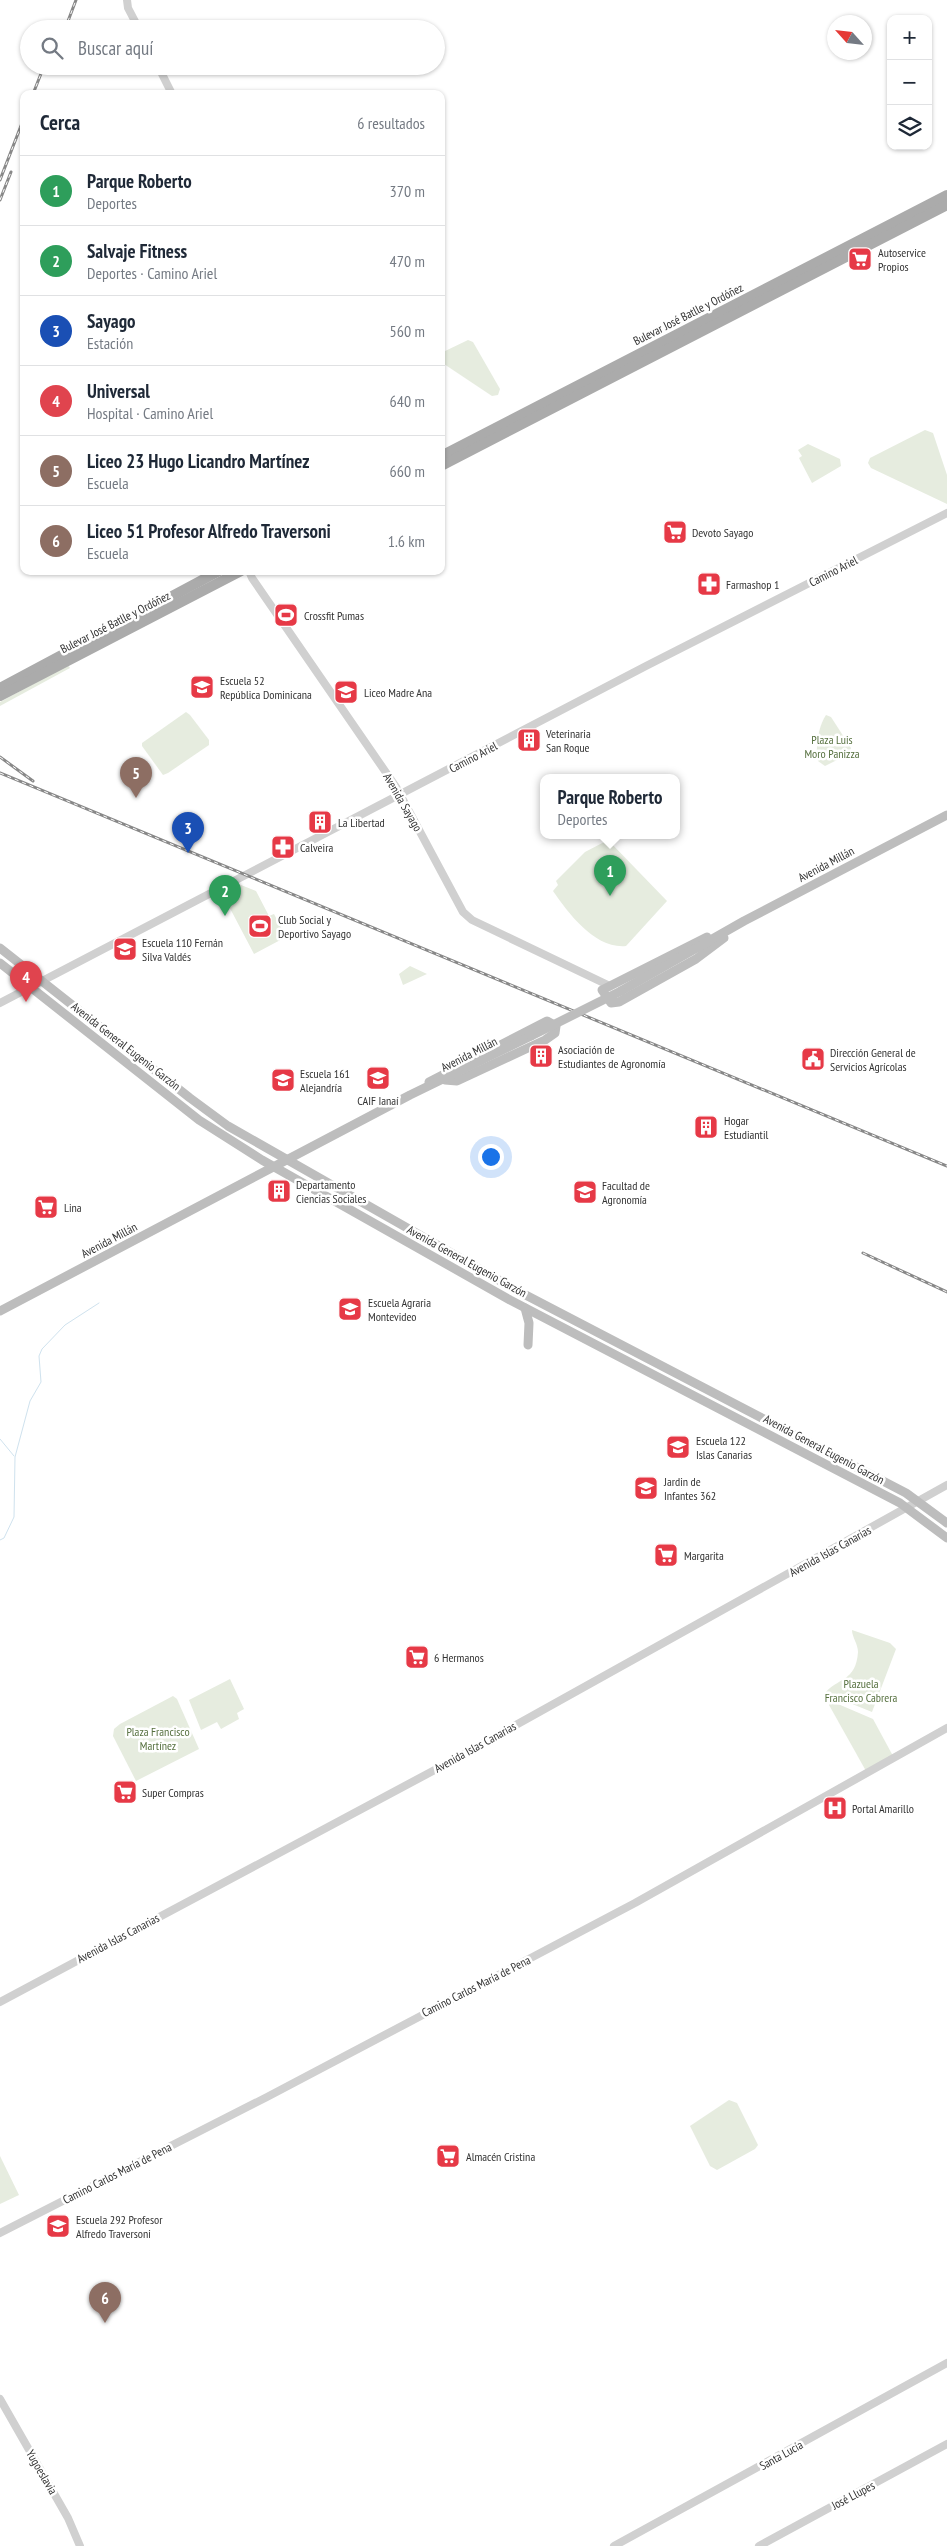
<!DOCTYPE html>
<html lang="es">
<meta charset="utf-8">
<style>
:root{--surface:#fff;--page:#f6f6f7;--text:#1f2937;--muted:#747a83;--line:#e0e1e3;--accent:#e63946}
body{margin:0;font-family:"PT Sans Narrow",sans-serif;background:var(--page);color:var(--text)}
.controls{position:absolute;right:15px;top:15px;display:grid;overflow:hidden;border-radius:10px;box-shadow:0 1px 4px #0004}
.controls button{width:45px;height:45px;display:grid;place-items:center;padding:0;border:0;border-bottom:1px solid var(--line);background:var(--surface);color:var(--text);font:25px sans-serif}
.compass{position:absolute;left:827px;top:15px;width:45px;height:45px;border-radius:50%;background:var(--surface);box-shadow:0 1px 4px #0004;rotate:297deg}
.you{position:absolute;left:490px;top:1156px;width:18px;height:18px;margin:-12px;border:4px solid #fff;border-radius:50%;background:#1a73e8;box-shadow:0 0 0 8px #1a73e833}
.badge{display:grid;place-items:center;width:32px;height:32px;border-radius:50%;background:var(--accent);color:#fff;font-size:16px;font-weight:700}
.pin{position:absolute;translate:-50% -41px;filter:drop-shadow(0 1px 2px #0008)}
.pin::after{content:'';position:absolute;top:26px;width:18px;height:15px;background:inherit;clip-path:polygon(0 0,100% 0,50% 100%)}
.popup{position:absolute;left:540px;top:774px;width:140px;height:65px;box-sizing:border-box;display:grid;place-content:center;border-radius:10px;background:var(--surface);filter:drop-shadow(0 1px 4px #0005);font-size:16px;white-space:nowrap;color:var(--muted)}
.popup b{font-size:19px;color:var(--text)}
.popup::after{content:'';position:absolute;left:50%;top:100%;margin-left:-10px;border:10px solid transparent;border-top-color:var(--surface)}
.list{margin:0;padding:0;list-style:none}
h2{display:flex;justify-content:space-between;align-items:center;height:65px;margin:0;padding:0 20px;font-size:21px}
h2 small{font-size:16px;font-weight:400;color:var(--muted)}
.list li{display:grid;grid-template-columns:32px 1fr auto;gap:15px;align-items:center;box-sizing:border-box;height:70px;padding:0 20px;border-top:1px solid var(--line)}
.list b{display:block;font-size:19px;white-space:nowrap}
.list p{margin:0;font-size:16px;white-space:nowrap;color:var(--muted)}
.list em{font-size:16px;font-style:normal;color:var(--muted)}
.icon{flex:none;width:28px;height:28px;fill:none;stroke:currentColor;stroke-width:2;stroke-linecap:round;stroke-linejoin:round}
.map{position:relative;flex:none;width:947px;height:2546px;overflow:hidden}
.search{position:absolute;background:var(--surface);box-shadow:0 1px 4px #0004;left:20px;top:20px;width:425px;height:55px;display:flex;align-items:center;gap:12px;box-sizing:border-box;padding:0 18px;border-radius:28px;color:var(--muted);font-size:19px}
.panel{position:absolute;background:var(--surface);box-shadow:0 1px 4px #0004;left:20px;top:90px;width:425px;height:485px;border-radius:10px}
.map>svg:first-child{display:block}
.green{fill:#e6ecdf}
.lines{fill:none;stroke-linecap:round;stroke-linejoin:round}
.stream{stroke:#cfe2ee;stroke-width:1}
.tertiary{stroke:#d0d0d0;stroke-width:8}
.secondary{stroke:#bdbdbd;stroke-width:9}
.primary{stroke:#ababab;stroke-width:10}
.rail-casing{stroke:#888;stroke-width:3}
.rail{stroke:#fff;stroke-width:1;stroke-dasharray:4;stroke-linecap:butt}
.secondary-bridge{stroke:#bdbdbd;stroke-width:9}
.labels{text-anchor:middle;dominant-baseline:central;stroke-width:5;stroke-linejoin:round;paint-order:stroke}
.poi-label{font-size:12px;fill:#333;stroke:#fff;text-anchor:start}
.street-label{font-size:12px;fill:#333;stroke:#fff}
.park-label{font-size:12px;fill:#56703f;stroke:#fff}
</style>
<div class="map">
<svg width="947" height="2546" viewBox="0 0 947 2546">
<rect width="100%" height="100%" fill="#fff"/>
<g class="green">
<path d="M468 340 473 342 500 389 498 395 492 396 441 362V353Z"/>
<path d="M925 430 933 433 947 475V504L871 468 868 463 870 458Z"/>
<path d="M808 444 840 459 841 466 812 483 799 458 802 456 798 450Z"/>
<path d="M68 665 70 668 0 706V702Z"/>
<path d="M186 712 190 715 209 740V745L168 773 163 775 142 746V743Z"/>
<path d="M826 715 831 717 851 748 849 754 825 766 818 761C815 748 818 727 826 715Z"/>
<path d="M608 840 667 901 626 946C595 949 569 914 553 891L558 885 556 881 585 852Z"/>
<path d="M241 885 256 891 269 916 274 914 286 937 254 954 223 895Z"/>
<path d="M410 966 427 974 403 985 399 974Z"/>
<path d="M852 1630 890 1643 896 1649 872 1712 825 1693C837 1678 856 1682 858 1652 858 1644 852 1637 852 1630Z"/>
<path d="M230 1679 244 1709 237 1713 239 1719 221 1729 217 1722 201 1730 189 1700Z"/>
<path d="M173 1696 177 1699 199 1749 136 1781 113 1736 114 1729 120 1724Z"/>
<path d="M831 1701 873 1719 893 1756 866 1771 829 1705Z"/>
<path d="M729 2100 737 2103 758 2145 755 2149 717 2170 710 2166 690 2126Z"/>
<path d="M0 2156 19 2195 0 2204Z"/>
</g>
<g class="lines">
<g class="stream">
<path d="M0 1439 14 1456"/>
<path d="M0 1540 4 1538 14 1517 15 1457 30 1401 41 1382 39 1356 42 1349 65 1325 99 1303"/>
</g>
<g class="tertiary">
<path d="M127 0 128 8 139 29"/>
<path d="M158 66 172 94"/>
<path d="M249 571 252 578 396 787 463 912 472 920 610 986"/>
<path d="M0 1003 646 666 947 513"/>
<path d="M0 2002 444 1765 947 1485"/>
<path d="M0 2233 267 2097 635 1903 947 1728"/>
<path d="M0 2399 68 2518 80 2546"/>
<path d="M614 2546 947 2363"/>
<path d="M759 2546 947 2444"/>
</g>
<g class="secondary">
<path d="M707 937 606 988 602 990 611 1003 619 1002 696 959 724 938"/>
<path d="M0 948 190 1098 228 1126 518 1291 906 1493 947 1523"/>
<path d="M0 963 199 1120 262 1160 510 1300 900 1503 947 1538"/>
<path d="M621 991 744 921 947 815"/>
<path d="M429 1082 547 1021 556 1026 555 1033 545 1040 457 1081 445 1080"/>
<path d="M525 1308 529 1323 528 1345"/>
<path d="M0 1311 410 1095 531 1036"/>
</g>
<g class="primary">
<path d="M441 456 947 195"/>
<path d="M441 466 947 205"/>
<path d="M0 688 219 571"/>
<path d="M0 696 241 571"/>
</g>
<g class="rail-casing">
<g id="rail">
<path d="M65 29 76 0"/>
<path d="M33 94 44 66"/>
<path d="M0 180 24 118"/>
<path d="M0 200 11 172"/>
<path d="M0 757 33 781"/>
<path d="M0 773 947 1166"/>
<path d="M863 1253 947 1292"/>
</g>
</g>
<use href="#rail" class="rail"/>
<path class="secondary-bridge" d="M531 1036 621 991"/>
</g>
<defs>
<g id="supermarket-square" transform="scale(1.25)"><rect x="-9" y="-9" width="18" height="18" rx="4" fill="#e63946" stroke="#fff"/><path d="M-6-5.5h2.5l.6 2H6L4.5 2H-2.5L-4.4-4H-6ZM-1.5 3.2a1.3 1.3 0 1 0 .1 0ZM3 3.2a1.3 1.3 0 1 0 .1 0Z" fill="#fff"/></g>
<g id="pharmacy-square" transform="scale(1.25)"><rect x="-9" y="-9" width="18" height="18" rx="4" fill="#e63946" stroke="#fff"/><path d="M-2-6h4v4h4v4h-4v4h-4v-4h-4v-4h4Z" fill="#fff"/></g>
<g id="stadium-square" transform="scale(1.25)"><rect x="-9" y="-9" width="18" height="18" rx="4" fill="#e63946" stroke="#fff"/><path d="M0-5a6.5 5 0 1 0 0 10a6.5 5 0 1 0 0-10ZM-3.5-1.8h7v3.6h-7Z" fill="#fff"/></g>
<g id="school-square" transform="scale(1.25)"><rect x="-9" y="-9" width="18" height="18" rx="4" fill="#e63946" stroke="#fff"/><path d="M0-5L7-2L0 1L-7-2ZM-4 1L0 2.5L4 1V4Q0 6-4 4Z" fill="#fff"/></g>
<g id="building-square" transform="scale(1.25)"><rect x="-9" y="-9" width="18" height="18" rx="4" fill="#e63946" stroke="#fff"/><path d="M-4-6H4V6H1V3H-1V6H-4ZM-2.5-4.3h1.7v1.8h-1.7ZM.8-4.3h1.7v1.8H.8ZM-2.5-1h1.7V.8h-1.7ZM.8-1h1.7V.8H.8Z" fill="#fff"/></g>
<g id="civic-square" transform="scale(1.25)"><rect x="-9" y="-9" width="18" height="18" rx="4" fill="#e63946" stroke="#fff"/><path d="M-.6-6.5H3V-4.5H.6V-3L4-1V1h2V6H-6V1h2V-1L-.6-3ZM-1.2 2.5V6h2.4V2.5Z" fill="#fff"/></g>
<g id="university-square" transform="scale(1.25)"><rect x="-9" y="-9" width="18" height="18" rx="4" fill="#e63946" stroke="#fff"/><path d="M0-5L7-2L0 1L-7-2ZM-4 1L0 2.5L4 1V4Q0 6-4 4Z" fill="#fff"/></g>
<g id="hospital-square" transform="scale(1.25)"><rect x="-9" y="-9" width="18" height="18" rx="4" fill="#e63946" stroke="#fff"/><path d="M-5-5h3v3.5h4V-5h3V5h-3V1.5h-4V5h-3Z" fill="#fff"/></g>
</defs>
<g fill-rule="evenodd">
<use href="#supermarket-square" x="860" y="259"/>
<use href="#supermarket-square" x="675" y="532"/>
<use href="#pharmacy-square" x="709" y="584"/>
<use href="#stadium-square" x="286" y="615"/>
<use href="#school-square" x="202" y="687"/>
<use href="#school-square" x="346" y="692"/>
<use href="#building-square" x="529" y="740"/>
<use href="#building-square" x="320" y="822"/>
<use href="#pharmacy-square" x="283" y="847"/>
<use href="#stadium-square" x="260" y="926"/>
<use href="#school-square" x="125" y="949"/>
<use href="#building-square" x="541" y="1056"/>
<use href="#civic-square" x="813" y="1059"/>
<use href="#school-square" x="378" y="1078"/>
<use href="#school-square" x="283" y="1080"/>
<use href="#building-square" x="706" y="1127"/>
<use href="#building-square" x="279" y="1191"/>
<use href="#university-square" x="585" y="1192"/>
<use href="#supermarket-square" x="46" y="1207"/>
<use href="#school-square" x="350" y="1309"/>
<use href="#school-square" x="678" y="1447"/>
<use href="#school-square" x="646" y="1488"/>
<use href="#supermarket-square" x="666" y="1555"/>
<use href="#supermarket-square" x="417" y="1657"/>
<use href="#supermarket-square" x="125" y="1792"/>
<use href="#hospital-square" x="835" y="1808"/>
<use href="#supermarket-square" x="448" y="2156"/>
<use href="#school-square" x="58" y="2226"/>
</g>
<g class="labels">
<g class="poi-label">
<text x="878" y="252">Autoservice<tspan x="878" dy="14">Propios</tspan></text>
<text x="692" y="532">Devoto Sayago</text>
<text x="726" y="584">Farmashop 1</text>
<text x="304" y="615">Crossfit Pumas</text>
<text x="220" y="680">Escuela 52<tspan x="220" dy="14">República Dominicana</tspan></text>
<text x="364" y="692">Liceo Madre Ana</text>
<text x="546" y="733">Veterinaria<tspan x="546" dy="14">San Roque</tspan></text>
<text x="338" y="822">La Libertad</text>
<text x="300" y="847">Calveira</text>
<text x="278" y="919">Club Social y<tspan x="278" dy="14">Deportivo Sayago</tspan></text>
<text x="142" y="942">Escuela 110 Fernán<tspan x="142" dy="14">Silva Valdés</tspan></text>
<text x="558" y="1049">Asociación de<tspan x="558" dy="14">Estudiantes de Agronomía</tspan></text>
<text x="830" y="1052">Dirección General de<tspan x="830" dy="14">Servicios Agrícolas</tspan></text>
<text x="300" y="1073">Escuela 161<tspan x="300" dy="14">Alejandría</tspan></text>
<text x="378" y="1100" text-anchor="middle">CAIF Ianaí</text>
<text x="724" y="1120">Hogar<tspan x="724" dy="14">Estudiantil</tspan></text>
<text x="296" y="1184">Departamento<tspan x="296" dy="14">Ciencias Sociales</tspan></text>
<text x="602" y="1185">Facultad de<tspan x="602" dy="14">Agronomía</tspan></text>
<text x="64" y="1207">Lina</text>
<text x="368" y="1302">Escuela Agraria<tspan x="368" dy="14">Montevideo</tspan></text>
<text x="696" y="1440">Escuela 122<tspan x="696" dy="14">Islas Canarias</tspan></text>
<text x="664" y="1481">Jardin de<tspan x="664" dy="14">Infantes 362</tspan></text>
<text x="684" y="1555">Margarita</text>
<text x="434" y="1657">6 Hermanos</text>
<text x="142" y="1792">Super Compras</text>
<text x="852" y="1808">Portal Amarillo</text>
<text x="466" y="2156">Almacén Cristina</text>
<text x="76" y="2219">Escuela 292 Profesor<tspan x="76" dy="14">Alfredo Traversoni</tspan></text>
</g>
<g class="street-label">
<text transform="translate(688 314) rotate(-27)">Bulevar José Batlle y Ordóñez</text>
<text transform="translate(833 571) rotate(-27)">Camino Ariel</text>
<text transform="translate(115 622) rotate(-27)">Bulevar José Batlle y Ordóñez</text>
<text transform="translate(473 757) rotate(-28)">Camino Ariel</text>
<text transform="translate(403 802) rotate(60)">Avenida Sayago</text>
<text transform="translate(826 864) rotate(-28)">Avenida Millán</text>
<text transform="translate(126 1046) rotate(38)">Avenida General Eugenio Garzón</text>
<text transform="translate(469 1054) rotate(-27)">Avenida Millán</text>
<text transform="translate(109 1240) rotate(-28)">Avenida Millán</text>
<text transform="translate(467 1261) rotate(29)">Avenida General Eugenio Garzón</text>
<text transform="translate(824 1449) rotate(28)">Avenida General Eugenio Garzón</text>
<text transform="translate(830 1551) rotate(-29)">Avenida Islas Canarias</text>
<text transform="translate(475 1747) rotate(-29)">Avenida Islas Canarias</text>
<text transform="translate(118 1938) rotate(-28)">Avenida Islas Canarias</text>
<text transform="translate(476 1986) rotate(-27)">Camino Carlos María de Pena</text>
<text transform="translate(117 2173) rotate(-27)">Camino Carlos María de Pena</text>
<text transform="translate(781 2455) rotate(-29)">Santa Lucía</text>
<text transform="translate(42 2472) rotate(60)">Yugoeslavia</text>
<text transform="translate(853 2495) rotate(-28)">José Llupes</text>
</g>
<g class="park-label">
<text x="832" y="739">Plaza Luis<tspan x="832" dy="14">Moro Panizza</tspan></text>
<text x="861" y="1683">Plazuela<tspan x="861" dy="14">Francisco Cabrera</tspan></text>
<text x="158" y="1731">Plaza Francisco<tspan x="158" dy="14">Martínez</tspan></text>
</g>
</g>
</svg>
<div class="controls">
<button>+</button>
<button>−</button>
<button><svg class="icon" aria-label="layers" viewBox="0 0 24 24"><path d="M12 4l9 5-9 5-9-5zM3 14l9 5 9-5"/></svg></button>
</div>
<svg class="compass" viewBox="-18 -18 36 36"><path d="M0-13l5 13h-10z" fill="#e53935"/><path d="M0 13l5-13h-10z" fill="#747a83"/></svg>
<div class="you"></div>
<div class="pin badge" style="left:610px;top:896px;background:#2e9e5b">1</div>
<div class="popup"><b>Parque Roberto</b>Deportes</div>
<div class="pin badge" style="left:225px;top:916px;background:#2e9e5b">2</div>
<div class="pin badge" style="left:188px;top:853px;background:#1a4fb4">3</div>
<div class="pin badge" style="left:26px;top:1002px;background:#e0444e">4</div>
<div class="pin badge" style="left:136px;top:798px;background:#8d6e63">5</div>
<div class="pin badge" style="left:105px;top:2323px;background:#8d6e63">6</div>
<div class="search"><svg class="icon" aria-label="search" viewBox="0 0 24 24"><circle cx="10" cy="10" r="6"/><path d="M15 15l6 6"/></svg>Buscar aquí</div>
<section class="panel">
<h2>Cerca<small>6 resultados</small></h2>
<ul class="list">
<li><span class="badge" style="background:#2e9e5b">1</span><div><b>Parque Roberto</b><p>Deportes</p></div><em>370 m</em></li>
<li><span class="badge" style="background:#2e9e5b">2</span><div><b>Salvaje Fitness</b><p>Deportes · Camino Ariel</p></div><em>470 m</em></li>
<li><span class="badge" style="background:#1a4fb4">3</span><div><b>Sayago</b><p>Estación</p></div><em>560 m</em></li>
<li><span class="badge" style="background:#e0444e">4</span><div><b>Universal</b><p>Hospital · Camino Ariel</p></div><em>640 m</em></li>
<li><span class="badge" style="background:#8d6e63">5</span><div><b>Liceo 23 Hugo Licandro Martínez</b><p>Escuela</p></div><em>660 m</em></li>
<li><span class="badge" style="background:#8d6e63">6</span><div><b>Liceo 51 Profesor Alfredo Traversoni</b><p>Escuela</p></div><em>1.6 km</em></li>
</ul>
</section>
</div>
